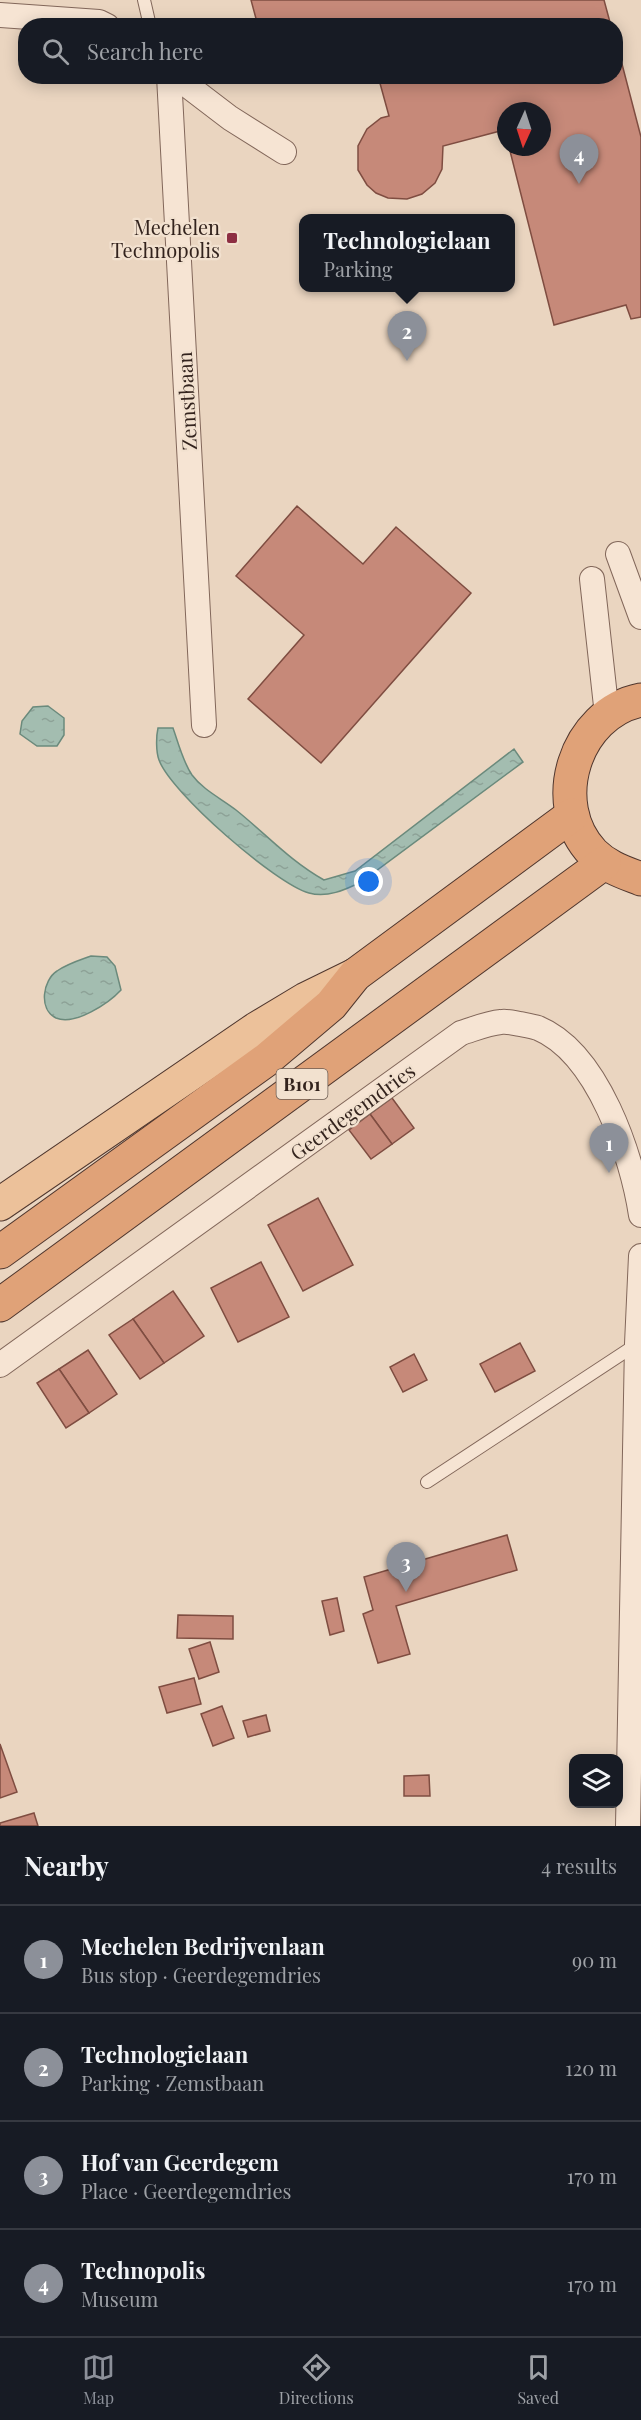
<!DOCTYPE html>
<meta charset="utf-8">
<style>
:root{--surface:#171b24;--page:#242831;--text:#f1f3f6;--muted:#9ea1a6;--line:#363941;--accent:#8c9099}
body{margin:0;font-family:"Playfair Display",serif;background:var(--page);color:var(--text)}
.controls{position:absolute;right:18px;bottom:18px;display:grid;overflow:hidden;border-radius:12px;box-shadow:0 3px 15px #0003}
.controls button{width:54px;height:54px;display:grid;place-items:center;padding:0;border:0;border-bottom:2px solid var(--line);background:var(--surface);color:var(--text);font:30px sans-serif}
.compass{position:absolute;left:497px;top:102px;width:54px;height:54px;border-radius:50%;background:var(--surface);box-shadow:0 3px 15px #0003;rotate:183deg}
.you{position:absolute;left:369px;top:882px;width:21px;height:21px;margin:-15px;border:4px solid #fff;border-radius:50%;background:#1a73e8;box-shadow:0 0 0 9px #1a73e833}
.badge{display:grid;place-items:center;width:39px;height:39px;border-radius:50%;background:var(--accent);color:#fff;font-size:20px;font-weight:700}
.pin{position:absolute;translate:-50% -50px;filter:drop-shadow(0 2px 3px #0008)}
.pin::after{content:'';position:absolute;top:32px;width:21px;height:18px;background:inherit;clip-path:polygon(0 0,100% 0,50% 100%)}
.popup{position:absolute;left:299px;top:214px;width:216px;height:78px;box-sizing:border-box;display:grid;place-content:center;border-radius:12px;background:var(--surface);filter:drop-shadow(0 2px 4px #0005);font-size:20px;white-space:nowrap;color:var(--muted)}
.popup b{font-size:22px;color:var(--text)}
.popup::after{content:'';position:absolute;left:50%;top:100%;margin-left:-12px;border:12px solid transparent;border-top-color:var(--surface)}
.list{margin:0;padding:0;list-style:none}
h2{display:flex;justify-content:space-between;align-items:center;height:78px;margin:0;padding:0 24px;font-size:26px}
h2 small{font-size:20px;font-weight:400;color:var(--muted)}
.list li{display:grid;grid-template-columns:39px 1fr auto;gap:18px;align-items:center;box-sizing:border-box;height:108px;padding:0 24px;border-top:2px solid var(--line)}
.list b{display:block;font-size:22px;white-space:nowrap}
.list p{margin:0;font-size:20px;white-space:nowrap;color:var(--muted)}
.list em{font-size:20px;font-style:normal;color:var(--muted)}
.icon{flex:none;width:33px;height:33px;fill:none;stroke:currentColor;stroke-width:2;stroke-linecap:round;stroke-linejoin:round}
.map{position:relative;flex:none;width:641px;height:1826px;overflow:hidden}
.search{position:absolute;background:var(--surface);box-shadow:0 3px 15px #0003;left:18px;right:18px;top:18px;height:66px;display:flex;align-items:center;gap:15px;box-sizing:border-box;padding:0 21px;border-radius:24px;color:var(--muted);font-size:22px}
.sheet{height:510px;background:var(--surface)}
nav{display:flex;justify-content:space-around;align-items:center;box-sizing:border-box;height:84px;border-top:2px solid var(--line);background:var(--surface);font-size:16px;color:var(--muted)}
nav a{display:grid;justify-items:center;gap:3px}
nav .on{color:var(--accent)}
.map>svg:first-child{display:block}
.water{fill:url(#water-ripples);stroke:#6b8a7c;stroke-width:1.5}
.building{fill:#c68979;stroke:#7f4d41;stroke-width:1.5}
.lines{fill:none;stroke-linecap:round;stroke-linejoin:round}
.service-casing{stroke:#82675a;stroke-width:14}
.minor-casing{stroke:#82675a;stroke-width:26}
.primary-casing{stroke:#50372e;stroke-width:35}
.trunk-casing{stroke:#50372e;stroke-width:35}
.service{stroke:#f6e4d3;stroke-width:12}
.minor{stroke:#f6e4d3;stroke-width:24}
.primary{stroke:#ecc19a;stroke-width:33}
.trunk{stroke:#e0a278;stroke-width:33}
.poi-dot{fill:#8d2e42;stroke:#f2e1cf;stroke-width:2}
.labels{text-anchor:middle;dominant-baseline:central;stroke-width:4.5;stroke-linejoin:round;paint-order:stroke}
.shield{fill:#f2e1cf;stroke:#6c5c52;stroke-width:1.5}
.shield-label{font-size:18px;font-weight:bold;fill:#33231d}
.poi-label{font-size:20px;fill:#33231d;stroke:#f2e1cf;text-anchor:end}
.street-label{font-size:20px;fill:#33231d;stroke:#f2e1cf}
</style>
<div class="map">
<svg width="641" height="1826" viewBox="0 0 641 1826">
<defs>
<pattern id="water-ripples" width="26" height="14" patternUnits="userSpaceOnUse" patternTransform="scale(1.5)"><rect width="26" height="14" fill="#a3bdb0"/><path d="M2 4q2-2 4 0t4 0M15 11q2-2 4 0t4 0" fill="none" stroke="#8da297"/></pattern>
</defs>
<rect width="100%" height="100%" fill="#ead5c0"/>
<g class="water">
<path d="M48 706 64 718V735L57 746H37L20 734 22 721 33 707Z"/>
<path d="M158 728H173C178 742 183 762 192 775 203 790 222 799 236 810 266 834 290 861 324 880L355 871 514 749 523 762 361 882C345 890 327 898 309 893 276 884 171 793 159 760 156 752 156 737 158 728Z"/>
<path d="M91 956 107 957 115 966 121 990C109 1003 75 1026 56 1018 38 1009 43 980 57 971 67 964 80 960 91 956Z"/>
</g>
<g class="building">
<path d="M251 0H604L611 26H258Z"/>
<path d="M616 41 641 137V317L631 319 626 305 554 325 509 147H542V111H506V137L504 130 443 146 442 169 435 183 422 194 407 199 388 198 376 193 367 185 358 170V146L367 129 381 118 389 116 378 76H616Z"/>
<path d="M271 76H297L273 83Z"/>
<path d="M297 506 363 564 396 527 471 593 321 763 248 699 304 635 236 576Z"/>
<path d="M392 1098 414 1128 392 1144 370 1114Z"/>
<path d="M370 1114 392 1144 371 1159 349 1130Z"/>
<path d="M318 1198 353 1265 303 1291 268 1225Z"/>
<path d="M261 1262 289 1317 238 1342 211 1288Z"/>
<path d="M173 1291 204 1336 164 1363 133 1319Z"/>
<path d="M133 1319 164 1363 140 1379 109 1335Z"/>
<path d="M520 1343 535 1371 495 1392 480 1364Z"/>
<path d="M88 1350 117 1394 89 1413 59 1369Z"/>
<path d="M414 1354 427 1380 403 1392 390 1367Z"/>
<path d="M59 1369 89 1413 66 1428 37 1383Z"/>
<path d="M507 1535 517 1570 396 1606 410 1654 378 1663 363 1614 373 1610 364 1577Z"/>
<path d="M337 1598 344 1631 330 1635 322 1601Z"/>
<path d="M178 1615 233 1616V1639L177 1638Z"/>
<path d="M210 1642 219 1672 199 1679 189 1649Z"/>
<path d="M194 1678 201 1704 167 1713 159 1687Z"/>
<path d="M222 1706 234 1738 213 1746 201 1714Z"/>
<path d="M266 1715 270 1731 248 1737 243 1721Z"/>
<path d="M0 1744 17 1792 0 1798Z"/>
<path d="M429 1775 430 1796H404V1776Z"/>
<path d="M34 1813 38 1826H0V1823Z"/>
</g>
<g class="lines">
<g class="service-casing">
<g id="service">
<path d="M144 0 150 26"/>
<path d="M427 1482 637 1344"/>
</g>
</g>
<g class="minor-casing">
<g id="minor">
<path d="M0 15 99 22 107 26"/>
<path d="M169 76 204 725"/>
<path d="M175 76 230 118 284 152"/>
<path d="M618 554 641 617"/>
<path d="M592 579 607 715"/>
<path d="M0 1365 461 1033C474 1029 488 1023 501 1022 507 1021 514 1023 520 1024 525 1025 532 1026 538 1028 598 1053 632 1156 641 1215"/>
<path d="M628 1826 637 1344 641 1256"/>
</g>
</g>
<g class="primary-casing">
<path id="primary" d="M0 1204 256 1029 306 999 355 975"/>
</g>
<g class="trunk-casing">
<g id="trunk">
<path d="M641 700C575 713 546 804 593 853 607 867 623 872 641 879"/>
<path d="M0 1252 266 1060 331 1005 355 975 572 815"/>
<path d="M0 1305 604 863"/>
</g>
</g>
<use href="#service" class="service"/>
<use href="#minor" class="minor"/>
<use href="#primary" class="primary"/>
<use href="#trunk" class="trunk"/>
</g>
<rect class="poi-dot" x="226" y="232" width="12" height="12" rx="3"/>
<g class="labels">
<rect class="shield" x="276.5" y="1069" width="51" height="30" rx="4.5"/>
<g class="shield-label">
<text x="302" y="1084">B101</text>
</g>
<g class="poi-label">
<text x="220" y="226">Mechelen<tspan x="220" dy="23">Technopolis</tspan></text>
</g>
<g class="street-label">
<text transform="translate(186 401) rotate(-93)">Zemstbaan</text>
<text transform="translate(352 1111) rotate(-36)">Geerdegemdries</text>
</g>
</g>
</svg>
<div class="controls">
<button><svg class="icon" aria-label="layers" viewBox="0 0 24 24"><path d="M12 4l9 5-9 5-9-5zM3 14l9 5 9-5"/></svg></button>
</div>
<svg class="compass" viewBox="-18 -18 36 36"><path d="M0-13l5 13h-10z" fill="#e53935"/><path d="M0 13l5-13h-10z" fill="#9ea1a6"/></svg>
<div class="you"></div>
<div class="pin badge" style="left:609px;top:1173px">1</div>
<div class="pin badge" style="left:407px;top:361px">2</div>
<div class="popup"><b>Technologielaan</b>Parking</div>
<div class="pin badge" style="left:406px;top:1592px">3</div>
<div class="pin badge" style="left:579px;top:184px">4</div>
<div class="search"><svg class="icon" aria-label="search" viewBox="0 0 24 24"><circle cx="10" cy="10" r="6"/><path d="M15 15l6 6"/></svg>Search here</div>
</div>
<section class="sheet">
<h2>Nearby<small>4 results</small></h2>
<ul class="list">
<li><span class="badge">1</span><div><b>Mechelen Bedrijvenlaan</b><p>Bus stop · Geerdegemdries</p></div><em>90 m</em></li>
<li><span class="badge">2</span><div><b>Technologielaan</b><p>Parking · Zemstbaan</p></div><em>120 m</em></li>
<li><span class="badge">3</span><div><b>Hof van Geerdegem</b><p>Place · Geerdegemdries</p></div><em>170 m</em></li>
<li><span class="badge">4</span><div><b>Technopolis</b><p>Museum</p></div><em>170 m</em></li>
</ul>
</section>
<nav>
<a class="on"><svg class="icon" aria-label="map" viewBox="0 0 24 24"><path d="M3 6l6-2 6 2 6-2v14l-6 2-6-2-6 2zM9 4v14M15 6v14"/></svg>Map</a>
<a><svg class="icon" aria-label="directions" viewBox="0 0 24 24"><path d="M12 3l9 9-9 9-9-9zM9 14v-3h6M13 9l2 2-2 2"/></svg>Directions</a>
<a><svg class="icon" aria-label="saved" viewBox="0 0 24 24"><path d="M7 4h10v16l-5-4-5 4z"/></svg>Saved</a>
</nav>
